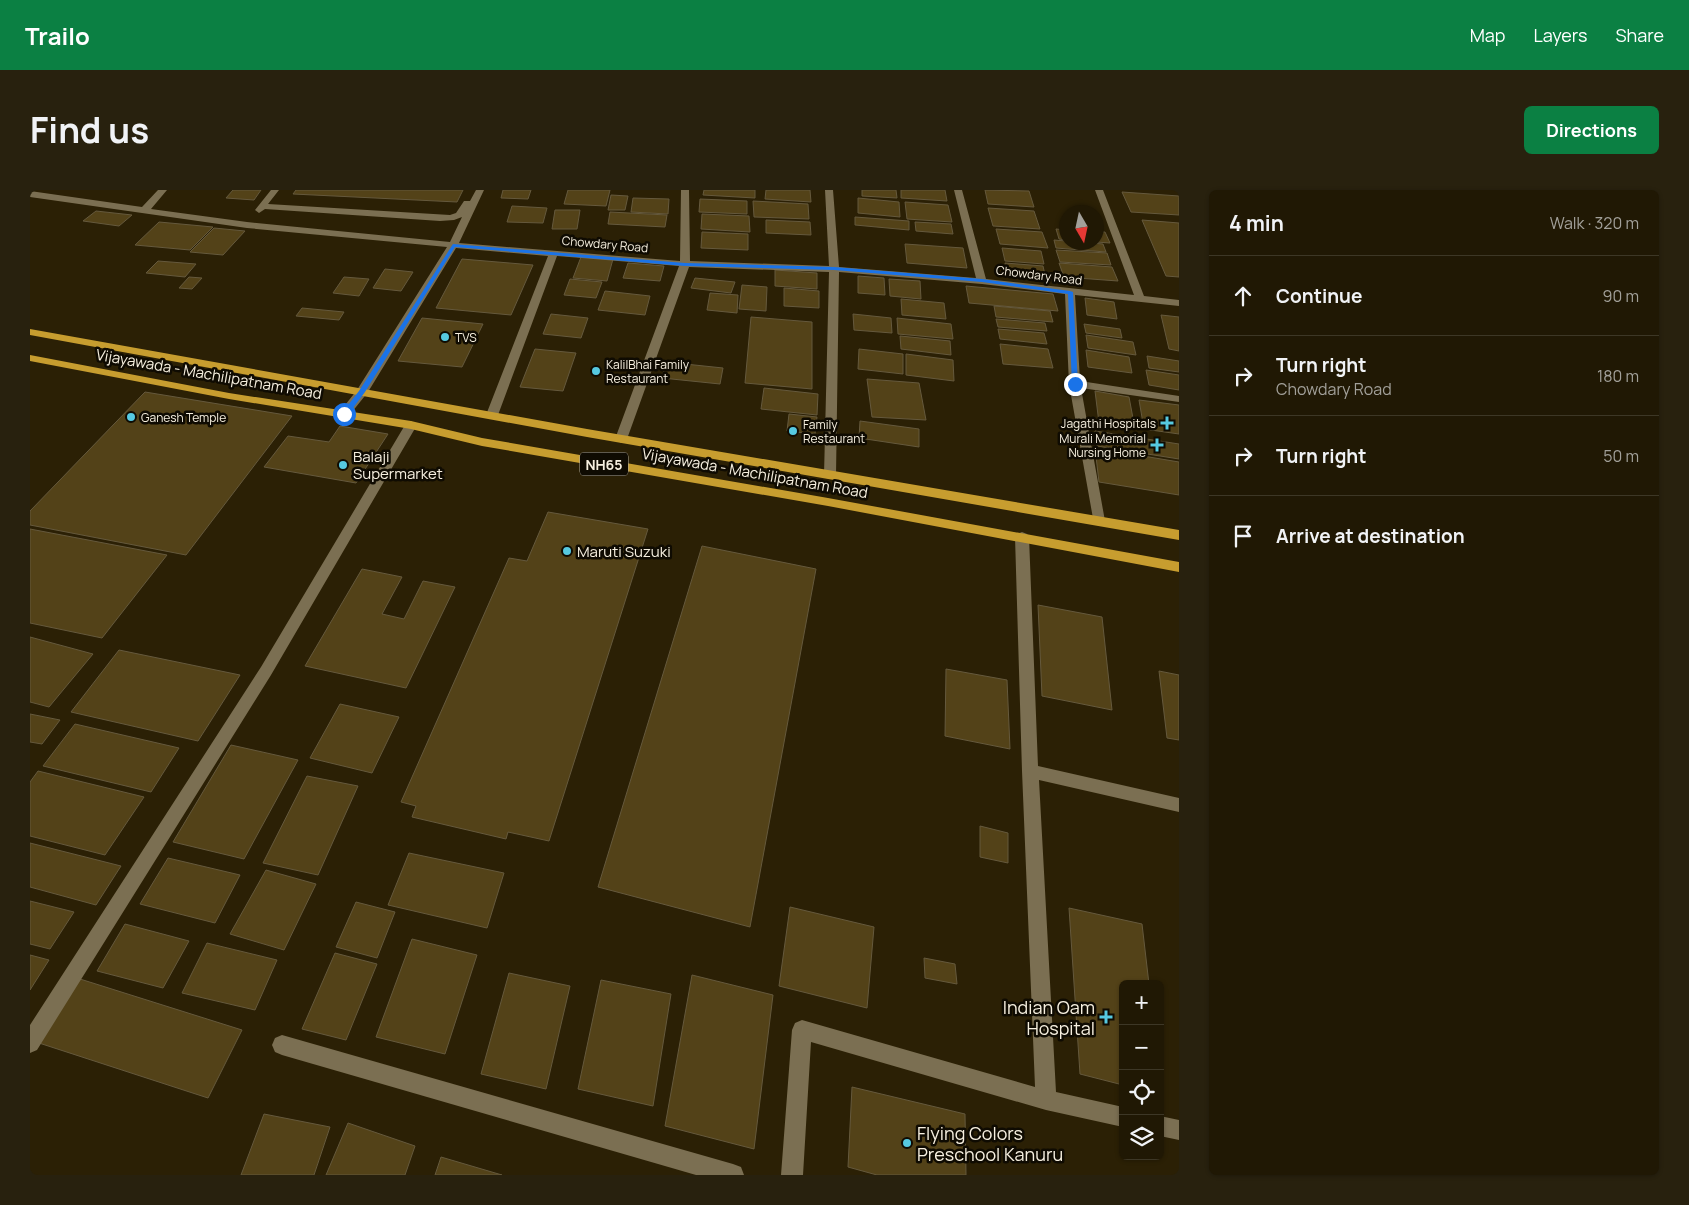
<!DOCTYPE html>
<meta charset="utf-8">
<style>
:root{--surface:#201804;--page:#28210e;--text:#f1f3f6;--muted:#a2a09a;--line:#3d3726;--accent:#0b8043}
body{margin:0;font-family:Manrope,sans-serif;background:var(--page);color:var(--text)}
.controls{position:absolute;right:15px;bottom:15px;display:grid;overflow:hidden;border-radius:8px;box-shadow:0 1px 4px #0004}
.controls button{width:45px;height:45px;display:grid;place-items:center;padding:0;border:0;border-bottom:1px solid var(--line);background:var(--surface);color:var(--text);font:25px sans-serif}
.compass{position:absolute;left:1029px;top:15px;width:45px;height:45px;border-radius:50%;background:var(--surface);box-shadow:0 1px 4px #0004;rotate:171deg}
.stop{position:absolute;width:15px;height:15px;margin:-11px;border:4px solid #1a73e8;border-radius:50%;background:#fff}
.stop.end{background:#1a73e8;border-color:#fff;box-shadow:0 1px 5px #0008}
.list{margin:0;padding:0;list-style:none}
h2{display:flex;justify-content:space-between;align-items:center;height:65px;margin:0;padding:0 20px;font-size:21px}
h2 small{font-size:16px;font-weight:400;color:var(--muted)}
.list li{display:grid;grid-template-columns:32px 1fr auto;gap:15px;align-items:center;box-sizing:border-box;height:80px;padding:0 20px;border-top:1px solid var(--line)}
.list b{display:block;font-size:19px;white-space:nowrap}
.list p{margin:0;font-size:16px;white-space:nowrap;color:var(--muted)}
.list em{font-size:16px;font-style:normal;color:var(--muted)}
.icon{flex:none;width:28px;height:28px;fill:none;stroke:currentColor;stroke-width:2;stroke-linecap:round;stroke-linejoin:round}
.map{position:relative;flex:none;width:1149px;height:985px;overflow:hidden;border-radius:8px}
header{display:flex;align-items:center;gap:30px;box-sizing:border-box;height:70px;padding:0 25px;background:var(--accent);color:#fff}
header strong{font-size:24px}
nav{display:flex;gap:28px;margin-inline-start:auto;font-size:18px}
.intro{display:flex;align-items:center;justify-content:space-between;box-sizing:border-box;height:120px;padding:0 30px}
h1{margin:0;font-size:35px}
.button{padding:12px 22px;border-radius:8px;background:var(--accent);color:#fff;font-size:18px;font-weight:700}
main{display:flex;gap:30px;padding:0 30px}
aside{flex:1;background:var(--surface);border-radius:8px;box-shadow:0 1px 4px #0004}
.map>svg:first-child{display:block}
.building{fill:#534218;stroke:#65593d}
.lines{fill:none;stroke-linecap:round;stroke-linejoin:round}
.minor{fill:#7b6f52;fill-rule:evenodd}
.highway{fill:#c79d2f;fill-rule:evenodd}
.route{fill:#1a73e8}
.poi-dot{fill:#56c9e0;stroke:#0f0b02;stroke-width:2}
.labels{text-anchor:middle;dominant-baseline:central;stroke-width:5;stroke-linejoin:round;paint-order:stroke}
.far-street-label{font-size:12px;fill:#f7f0e0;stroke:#0f0b02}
.far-poi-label{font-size:12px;fill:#f7f0e0;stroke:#0f0b02;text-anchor:start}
.shield{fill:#0f0b02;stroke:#b1ab9d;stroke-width:1}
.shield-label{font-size:14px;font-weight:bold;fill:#f7f0e0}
.street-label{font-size:15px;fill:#f7f0e0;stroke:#0f0b02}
.poi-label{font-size:15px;fill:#f7f0e0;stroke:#0f0b02;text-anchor:start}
.near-poi-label{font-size:18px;fill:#f7f0e0;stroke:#0f0b02;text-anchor:end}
</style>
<header>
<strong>Trailo</strong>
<nav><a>Map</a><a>Layers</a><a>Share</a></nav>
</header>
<div class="intro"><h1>Find us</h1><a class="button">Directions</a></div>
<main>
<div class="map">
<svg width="1149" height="985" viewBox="0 0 1149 985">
<rect width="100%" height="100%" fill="#2b2005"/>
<g class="building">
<path d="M203 0H231L224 10 196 8Z"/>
<path d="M266 0H433L427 12 263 4Z"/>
<path d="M473 0H501L498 9 471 8Z"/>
<path d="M538 0H580L576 16 534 14Z"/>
<path d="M674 0H725V8L673 5Z"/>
<path d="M736 0H780L781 12 735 9Z"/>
<path d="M832 0H866L867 8 832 6Z"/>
<path d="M871 0H915L917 11 871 8Z"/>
<path d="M955 0 999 1 1004 17 958 14Z"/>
<path d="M1092 2 1149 6V25L1101 22Z"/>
<path d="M581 5 598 6 595 20H578Z"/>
<path d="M603 8 639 9 638 24 601 22Z"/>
<path d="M828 8 869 12 870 27 828 23Z"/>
<path d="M670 9 717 11V24L669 22Z"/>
<path d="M723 11 778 14 779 29 724 27Z"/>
<path d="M875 12 918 15 922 32 877 29Z"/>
<path d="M482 16 517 18 513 33 477 32Z"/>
<path d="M958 18 1004 21 1010 39 963 36Z"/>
<path d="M525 20H550L547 39H522Z"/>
<path d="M66 21 102 25 89 36 53 31Z"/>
<path d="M580 22 637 25 635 37 578 34Z"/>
<path d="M672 24 719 26 720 42 671 39Z"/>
<path d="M825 27 879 31V40L825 35Z"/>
<path d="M736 30 780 32 781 45 736 43Z"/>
<path d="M1112 30 1149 33V87L1136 86Z"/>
<path d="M129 32 183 37 160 60 105 55Z"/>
<path d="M885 32 921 34 923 44 886 41Z"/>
<path d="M184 38 215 41 193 65 160 62Z"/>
<path d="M966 39 1012 42 1018 58 970 54Z"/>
<path d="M1026 39 1036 40V50L1029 49Z"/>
<path d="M672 42 718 44V60L671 58Z"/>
<path d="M1066 42H1075L1080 53 1066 52Z"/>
<path d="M1024 50 1073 54 1076 62 1026 58Z"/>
<path d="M875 54 933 58 937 78 877 73Z"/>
<path d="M972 58 1011 61 1014 74 975 71Z"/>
<path d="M1026 60 1077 63 1081 75 1030 72Z"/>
<path d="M551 67 583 69 577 91 543 88Z"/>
<path d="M432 69 503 75 481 125 406 118Z"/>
<path d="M128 71 166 74 155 87 116 83Z"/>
<path d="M598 73 634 76 630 91 593 88Z"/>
<path d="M975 73 1013 76 1015 85 977 82Z"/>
<path d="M1029 73 1082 77 1088 91 1034 87Z"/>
<path d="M355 79 383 82 371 101 343 98Z"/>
<path d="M745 80 787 83V99L745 96Z"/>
<path d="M828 86 854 88 855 105 828 103Z"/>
<path d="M159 87 172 88 162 99 149 98Z"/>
<path d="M314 87 339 89 329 106 303 103Z"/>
<path d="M665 88 705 92 701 103 661 98Z"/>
<path d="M540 89 572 92 566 108 534 105Z"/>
<path d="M859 89 890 91 891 109 860 106Z"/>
<path d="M712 95 737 97 736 121 709 119Z"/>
<path d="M936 96 1023 104 1028 121 939 113Z"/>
<path d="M754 98 789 101V118L754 116Z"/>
<path d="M575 101 620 106 615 125 568 120Z"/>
<path d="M680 103 708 105 707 123 677 120Z"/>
<path d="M1055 108 1084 112 1087 129 1057 125Z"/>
<path d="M871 109 914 113 916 129 872 125Z"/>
<path d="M964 116 1020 121 1023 132 966 127Z"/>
<path d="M272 118 314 122 309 130 266 126Z"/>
<path d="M521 124 558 128 551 148 513 144Z"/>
<path d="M823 124 861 128 862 143 824 140Z"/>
<path d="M1131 125 1149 127V161L1139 159Z"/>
<path d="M721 127 782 132V199L715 193Z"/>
<path d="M392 128 453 134 432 177 368 171Z"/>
<path d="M867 128 921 134 923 149 868 144Z"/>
<path d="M966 129 1015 133 1017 141 968 137Z"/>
<path d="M1054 134 1090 139 1092 148 1056 143Z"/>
<path d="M968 139 1014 143 1017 154 970 149Z"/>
<path d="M1056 145 1103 152 1106 165 1058 158Z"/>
<path d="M870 146 920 151 921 165 871 159Z"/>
<path d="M970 154 1018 159 1023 178 973 174Z"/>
<path d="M505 159 546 163 533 201 490 197Z"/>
<path d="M829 159 873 164V184L828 179Z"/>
<path d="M1056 160 1099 167 1102 183 1058 177Z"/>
<path d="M876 164 923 170 924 191 876 185Z"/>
<path d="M1117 166 1149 171V182L1119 178Z"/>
<path d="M636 172 693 178 690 194 632 188Z"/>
<path d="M1116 180 1149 185V200L1119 195Z"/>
<path d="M837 189 889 193 896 230 842 227Z"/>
<path d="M734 198 788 204 787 225 731 219Z"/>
<path d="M1065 201 1099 207 1105 239 1069 233Z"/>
<path d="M115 202 262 226 156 365 0 335V321Z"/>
<path d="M1109 210 1149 215V244L1114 239Z"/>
<path d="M759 224 787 227 785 244 757 241Z"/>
<path d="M830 231 889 239V257L829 248Z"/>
<path d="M310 236 358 244 326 293 234 277 258 246 299 252Z"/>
<path d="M1065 241 1149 254V269L1067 256Z"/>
<path d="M1065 258 1149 272V305L1069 292Z"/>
<path d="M518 322 618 339 519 651 478 642 476 649 382 627 386 616 371 612 479 368 497 371Z"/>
<path d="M0 339 137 365 72 448 0 433Z"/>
<path d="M672 356 786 379 720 737 568 697Z"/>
<path d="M332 379 372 387 352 424 374 429 393 391 425 397 376 498 275 476Z"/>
<path d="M1008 415 1072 427 1082 520 1012 506Z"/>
<path d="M0 447 63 464 19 517 0 512Z"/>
<path d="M89 460 210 485 168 551 41 522Z"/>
<path d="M916 479 977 490 980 559 915 546Z"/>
<path d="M1129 481 1149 485V550L1137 548Z"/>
<path d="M310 514 369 527 342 583 280 568Z"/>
<path d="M0 524 30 530 12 554 0 552Z"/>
<path d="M45 534 149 558 121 602 13 576Z"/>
<path d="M201 555 268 570 214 669 143 652Z"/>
<path d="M8 581 114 607 75 665 0 646V592Z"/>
<path d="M277 586 328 596 288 685 233 673Z"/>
<path d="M950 636 978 643V673L950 667Z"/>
<path d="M0 653 91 676 66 715 0 697Z"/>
<path d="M379 663 474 683 457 738 358 715Z"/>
<path d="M138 668 210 685 185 733 110 714Z"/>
<path d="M236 680 286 694 254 760 200 744Z"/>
<path d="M0 711 44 722 20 759 0 754Z"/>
<path d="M326 712 365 722 347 768 306 757Z"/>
<path d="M760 717 844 737 837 818 749 796Z"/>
<path d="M1039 718 1112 734 1119 794H1093V895L1050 884Z"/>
<path d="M95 734 159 751 133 798 67 781Z"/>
<path d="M382 749 447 765 415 864 346 847Z"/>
<path d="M177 753 247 770 225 820 152 803Z"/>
<path d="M305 763 347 774 316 850 272 839Z"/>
<path d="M0 765 19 770 0 800Z"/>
<path d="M894 768 925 774 927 794 895 788Z"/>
<path d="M479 783 540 796 516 899 451 884Z"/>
<path d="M662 785 743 805 724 959 635 936Z"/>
<path d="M50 789 212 840 178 908 9 853Z"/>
<path d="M571 790 641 804 623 916 548 899Z"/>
<path d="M822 897 935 924 936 985H847L818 977Z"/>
<path d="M234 924 300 937 284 985H211Z"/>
<path d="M318 933 385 956 375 985H296Z"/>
<path d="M411 967 472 985H405Z"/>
</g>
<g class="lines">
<g class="minor">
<path d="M128 0H137L121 19 217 32 420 52 432 27 424 30 410 31 235 19 229 23 225 20 241 0H249L238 14 420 25 426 23 434 11H440L446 0H454L429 53 650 71 651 0H659L660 71 799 76 795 0H803L809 77 946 88 924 0H932L956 89 1104 105 1065 0H1073L1114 106 1149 110V116L1045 105 1050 191 1149 206V212L1051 198 1075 331 1074 334H1064L1039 194 1035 104 952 94 809 82 806 285 800 289 796 288 794 285 799 82 659 77 597 249 591 253 585 249 649 76 527 66 468 225 462 229 456 225 518 66 426 58 338 202 318 227 314 228 308 224 327 200 417 57 217 38 0 7V1L112 17Z"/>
<path d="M381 231 387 235 241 485 7 860 0 863V835L231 477 375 235Z"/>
<path d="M992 342 997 344 999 347 1008 576 1149 608V622L1009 590 1026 902 1093 917V937L1016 920 781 852 773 985H751L762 840 765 833 772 830 1005 897 992 581 985 347 987 344Z"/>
<path d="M252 845 703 974 711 977 714 985H666L252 865 245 862 242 855 245 848Z"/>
<path d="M1130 926 1149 930V950L1130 946Z"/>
</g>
<g class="highway">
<path d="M0 139 557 239 1149 340V350L557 247 0 145Z"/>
<path d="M0 165 199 203 381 231 452 248 798 308 1149 372V382L798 316 452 256 381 239 199 209 0 171Z"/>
</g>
</g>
<path class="route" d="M423 54 655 73 804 77 952 89 1040 101 1043 102 1048 194 1045 196 1042 194 1038 104 952 92 804 80 655 76 425 57 335 202 317 226H312L311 224 329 201Z"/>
<g class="poi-dot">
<circle cx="415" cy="147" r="5"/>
<circle cx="566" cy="181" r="5"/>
<circle cx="101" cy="227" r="5"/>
<path d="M1134.5 225.5h5v5h5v5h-5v5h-5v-5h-5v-5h5z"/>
<circle cx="763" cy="241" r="5"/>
<path d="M1124.5 247.5h5v5h5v5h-5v5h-5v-5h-5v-5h5z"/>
<circle cx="313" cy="275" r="5"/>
<circle cx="537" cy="361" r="5"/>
<path d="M1073.5 819.5h5v5h5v5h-5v5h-5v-5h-5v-5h5z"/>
<circle cx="877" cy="953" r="5"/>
</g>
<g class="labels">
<g class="far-street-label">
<text transform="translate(575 54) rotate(5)">Chowdary Road</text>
<text transform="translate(1009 85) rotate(7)">Chowdary Road</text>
</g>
<g class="far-poi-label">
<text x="425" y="147">TVS</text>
<text x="576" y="174">KalilBhai Family<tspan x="576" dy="14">Restaurant</tspan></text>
<text x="111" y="227">Ganesh Temple</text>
<text x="1126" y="233" text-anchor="end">Jagathi Hospitals</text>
<text x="773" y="234">Family<tspan x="773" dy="14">Restaurant</tspan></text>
<text x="1116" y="248" text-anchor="end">Murali Memorial<tspan x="1116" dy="14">Nursing Home</tspan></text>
</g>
<rect class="shield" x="550" y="262.5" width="48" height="23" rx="4"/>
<g class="shield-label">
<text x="574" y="274">NH65</text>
</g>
<g class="street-label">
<text transform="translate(179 184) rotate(10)">Vijayawada - Machilipatnam Road</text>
<text transform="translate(725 283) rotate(10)">Vijayawada - Machilipatnam Road</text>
</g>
<g class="poi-label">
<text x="323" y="266">Balaji<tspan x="323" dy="17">Supermarket</tspan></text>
<text x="547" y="361">Maruti Suzuki</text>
</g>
<g class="near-poi-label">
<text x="1065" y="817">Indian Oam<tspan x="1065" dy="21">Hospital</tspan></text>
<text x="887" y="943" text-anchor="start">Flying Colors<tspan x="887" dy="21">Preschool Kanuru</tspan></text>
</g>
</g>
</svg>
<div class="controls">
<button>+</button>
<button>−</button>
<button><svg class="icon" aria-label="locate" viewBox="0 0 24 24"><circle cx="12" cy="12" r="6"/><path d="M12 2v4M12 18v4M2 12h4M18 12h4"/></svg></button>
<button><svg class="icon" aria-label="layers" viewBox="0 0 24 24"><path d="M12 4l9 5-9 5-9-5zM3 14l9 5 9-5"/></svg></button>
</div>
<svg class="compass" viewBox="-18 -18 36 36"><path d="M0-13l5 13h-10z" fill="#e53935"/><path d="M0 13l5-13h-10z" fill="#a2a09a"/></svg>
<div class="stop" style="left:314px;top:224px"></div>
<div class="stop end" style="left:1045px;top:194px"></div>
</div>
<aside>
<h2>4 min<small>Walk · 320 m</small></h2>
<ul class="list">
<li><svg class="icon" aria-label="ahead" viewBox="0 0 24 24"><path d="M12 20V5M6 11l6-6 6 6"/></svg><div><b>Continue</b></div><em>90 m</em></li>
<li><svg class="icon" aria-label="right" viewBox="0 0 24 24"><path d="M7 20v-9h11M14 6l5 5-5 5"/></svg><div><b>Turn right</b><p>Chowdary Road</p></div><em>180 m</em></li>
<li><svg class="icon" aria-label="right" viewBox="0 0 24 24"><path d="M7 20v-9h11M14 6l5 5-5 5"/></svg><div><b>Turn right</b></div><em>50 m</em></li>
<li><svg class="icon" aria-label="arrive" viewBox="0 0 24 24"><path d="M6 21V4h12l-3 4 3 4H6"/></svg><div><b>Arrive at destination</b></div></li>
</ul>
</aside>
</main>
